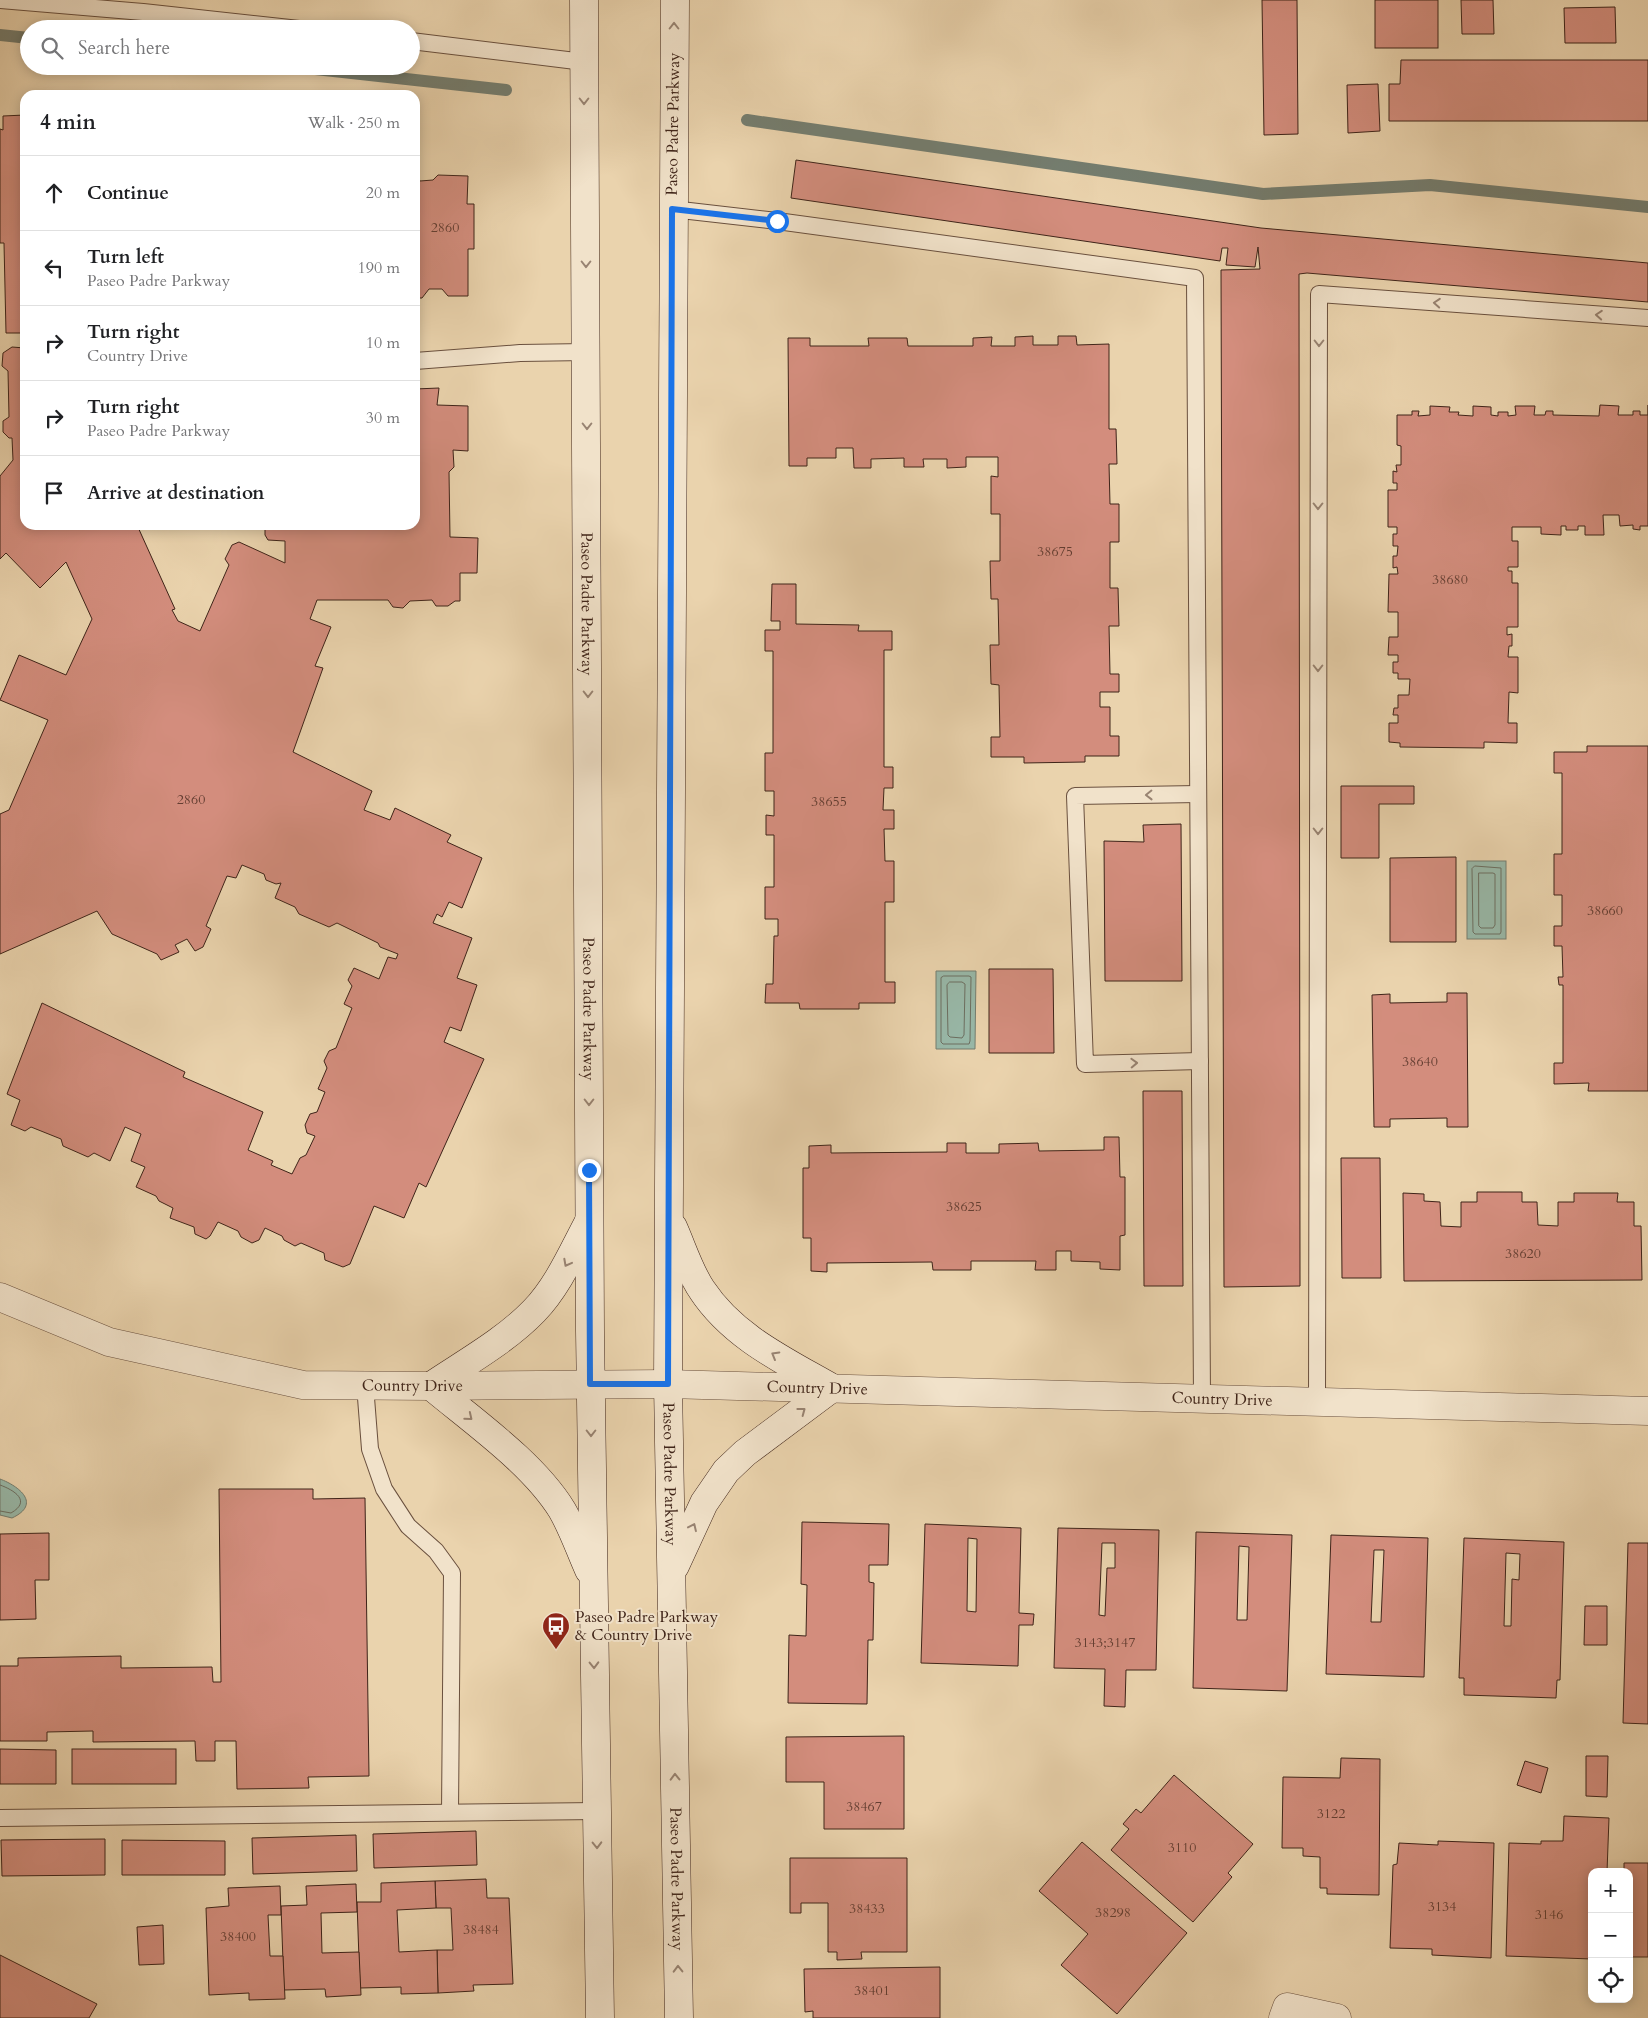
<!DOCTYPE html>
<meta charset="utf-8">
<style>
:root{--surface:#fff;--page:#f6f6f6;--text:#202124;--muted:#757577;--line:#e0e0e0}
body{margin:0;font-family:Cardo,serif;background:var(--page);color:var(--text)}
.controls{position:absolute;right:15px;bottom:15px;display:grid;overflow:hidden;border-radius:10px;box-shadow:0 2px 12px #0003}
.controls button{width:45px;height:45px;display:grid;place-items:center;padding:0;border:0;border-bottom:1px solid var(--line);background:var(--surface);color:var(--text);font:25px sans-serif}
.stop{position:absolute;width:15px;height:15px;margin:-11px;border:4px solid #1a73e8;border-radius:50%;background:#fff}
.stop.end{background:#1a73e8;border-color:#fff;box-shadow:0 1px 5px #0008}
.list{margin:0;padding:0;list-style:none}
h2{display:flex;justify-content:space-between;align-items:center;height:65px;margin:0;padding:0 20px;font-size:21px}
h2 small{font-size:16px;font-weight:400;color:var(--muted)}
.list li{display:grid;grid-template-columns:32px 1fr auto;gap:15px;align-items:center;box-sizing:border-box;height:75px;padding:0 20px;border-top:1px solid var(--line)}
.list b{display:block;font-size:19px;white-space:nowrap}
.list p{margin:0;font-size:16px;white-space:nowrap;color:var(--muted)}
.list em{font-size:16px;font-style:normal;color:var(--muted)}
.icon{flex:none;width:28px;height:28px;fill:none;stroke:currentColor;stroke-width:2;stroke-linecap:round;stroke-linejoin:round}
.map{position:relative;flex:none;width:1648px;height:2018px;overflow:hidden}
.search{position:absolute;background:var(--surface);box-shadow:0 2px 12px #0003;left:20px;top:20px;width:400px;height:55px;display:flex;align-items:center;gap:12px;box-sizing:border-box;padding:0 18px;border-radius:28px;color:var(--muted);font-size:19px}
.panel{position:absolute;background:var(--surface);box-shadow:0 2px 12px #0003;left:20px;top:90px;width:400px;height:440px;border-radius:15px}
.map>svg:first-child{display:block}
.water{fill:#98b8a8;stroke:#747d6f}
.lines{fill:none;stroke-linecap:round;stroke-linejoin:round}
.shore{stroke:#6c6e60;stroke-width:1}
.stream{stroke:#747d6f;stroke-width:12}
.building{fill:#d38d7d;stroke:#3f2419;fill-rule:evenodd}
.service-casing{stroke:#6a503e;stroke-width:18}
.minor-casing{stroke:#6a503e;stroke-width:29}
.secondary-casing{stroke:#3f2419;stroke-width:29}
.service{stroke:#f1e2ca;stroke-width:16}
.minor{stroke:#f1e2ca;stroke-width:28}
.secondary{stroke:#f1e2ca;stroke-width:28}
.oneway{stroke:#988372}
.route{stroke:#1a73e8;stroke-width:6}
.labels{text-anchor:middle;dominant-baseline:central;stroke-width:4;stroke-linejoin:round;paint-order:stroke}
.number-label{font-size:14px;fill:#643e32}
.street-label{font-size:16px;fill:#3f2419;stroke:#f1e2ca}
.poi-label{font-size:16px;fill:#3f2419;stroke:#f1e2ca;text-anchor:start}
</style>
<div class="map">
<svg width="1648" height="2018" viewBox="0 0 1648 2018">
<rect width="100%" height="100%" fill="#ead3ad"/>
<filter id="stains"><feTurbulence type="fractalNoise" baseFrequency=".004" numOctaves="4"/><feColorMatrix values="0 0 0 0 .2 0 0 0 0 .09 0 0 0 0 .02 0 0 0 .5 -.17"/></filter>
<radialGradient id="worn" r=".72"><stop offset=".6" stop-color="#630" stop-opacity="0"/><stop offset="1" stop-color="#630" stop-opacity=".3"/></radialGradient>
<g class="water">
<rect x="1467" y="861" width="39" height="78"/>
<path d="M936 971H976L975 1049H936Z"/>
<path d="M0 1479C19 1486 42 1504 12 1518L0 1515Z"/>
</g>
<g class="lines">
<g class="shore">
<path d="M1475 866 1501 868V932L1500 934H1475L1473 932 1472 869Z"/>
<path d="M1479 873H1493L1495 874V925L1493 928H1481L1479 926Z"/>
<path d="M944 976H969L971 977 970 1041 969 1044H943L941 1042V978Z"/>
<path d="M950 982H962L965 984 964 1035 962 1038 950 1037 948 1035 947 985Z"/>
<path d="M0 1485C14 1490 32 1501 11 1513L0 1511"/>
</g>
<g class="stream">
<path d="M0 35 29 38"/>
<path d="M288 66 506 90"/>
<path d="M747 120 1263 194 1430 185 1648 207"/>
</g>
</g>
<g class="building">
<path d="M1262 0H1297L1298 134 1264 135Z"/>
<rect x="1375" y="0" width="63" height="48"/>
<path d="M1461 0H1493L1494 34H1462Z"/>
<path d="M1615 7 1616 43H1565L1564 8Z"/>
<path d="M1401 60H1648V121H1389V84H1400Z"/>
<path d="M1378 84 1380 131 1348 133 1347 85Z"/>
<path d="M25 115V333H6L4 243H0V129L3 130V116Z"/>
<path d="M796 160 1261 228 1648 263V302L1307 273 1299 274 1300 1286 1224 1287 1221 270 1260 269 1258 247 1255 267 1226 265 1228 248H1222L1220 261 791 198Z"/>
<path d="M415 173 420 181 433 180 438 175 468 176 467 204H474V249H468V296H448L442 289H429L422 298H415Z"/>
<path d="M1033 336V345H1058V336H1076L1077 345 1109 344V429H1116L1117 464H1109L1110 504H1119V542H1110V588H1118L1119 626H1109L1110 674H1119V692H1100V707H1110V736H1119V756H1085V762L1024 763V757H991V737H1000L999 685 991 684 990 645H999L998 599H991L990 561H1000V514H991V476L998 477V457H966V467L947 468V459H923L924 467H904V458L871 459V468H854L853 448H836V458H807V466H789L788 338H810V346H869L868 338H907L908 346H973V338L992 337 991 346H1015V337Z"/>
<path d="M12 347 25 348V525H137L175 609 172 610 178 621 200 631 229 565 225 559 232 545 239 542 285 563V541L268 540 265 535V525H415V389L439 388 437 405 468 406V451L453 450 454 467 449 472 450 537 478 538 477 573H460V601H455L448 606H436L432 600 410 601 403 608 393 607 388 600H317L310 619 331 627 315 666 323 668 293 752 372 791 364 810 390 820 395 808 451 835 447 842 482 858 462 908 449 902 442 917 437 914 433 923 472 938 457 978 477 985 461 1031 450 1027 444 1042 484 1059 426 1187 419 1183 404 1218 374 1206 350 1264 343 1267 325 1260 324 1253 301 1243 295 1246 284 1240 282 1236 265 1228 259 1240 252 1243 241 1237 238 1231 218 1222 210 1236 206 1239 195 1234 194 1227 170 1218 173 1208 159 1201 156 1196 136 1187 145 1167 131 1161 141 1134 125 1127 110 1161 94 1153 88 1157 63 1146 61 1139 31 1127 25 1131 11 1125 20 1100 7 1094 42 1003 185 1072 183 1077 263 1112 248 1150 273 1161 271 1165 292 1174 300 1158 306 1155 315 1136 307 1133 305 1125 310 1114 317 1112 325 1092 318 1089 327 1068 324 1061 329 1051 336 1048 352 1008 344 1004 352 986 348 980 354 968 379 979 388 957 396 959 398 954 380 947 378 943 337 923 329 927 299 914 295 907 275 898 281 883 276 884 266 880 264 874 242 865 236 878 227 876 206 926 211 929 203 947 195 951 187 939 175 945 179 952 161 960 157 954 112 934 97 911 0 954V814L9 810 48 720 0 700 19 655 66 675 92 619 66 562 40 588 6 553 0 559V476L13 460 12 438H9L3 432V421L9 417 8 371 2 366 3 353Z"/>
<path d="M1600 405 1619 406 1618 415H1633V411H1640V415H1648V405V526H1640V530L1633 529V525L1620 526 1619 515H1603L1604 535H1585V526H1578V530H1566V526H1561V535L1541 534V527H1512V541H1518V567H1508V571H1512V583H1518V627H1507V635L1512 634V646H1509L1508 657H1518V693L1509 692 1508 723H1517V743L1484 742V748L1400 747V743L1389 742V723H1398V715H1393L1394 708H1398V695H1409L1410 679H1398V673H1393V662H1398V655H1388L1389 637H1398V612H1388L1389 574H1398L1397 567 1393 568V556H1397L1398 546H1393V534H1397V527H1388V490H1397V483H1393V471L1397 472 1396 465H1401V446L1397 445V415H1412V411H1419L1418 416 1430 415V406L1450 407 1449 412H1459L1458 415 1473 416V406L1491 407V415L1498 416V412H1508V416L1516 415 1515 406H1535L1534 415H1545L1546 411H1553V415L1599 416Z"/>
<path d="M772 584H796V624L859 625 858 631H892V650H884V767H893V788H884L883 810H894V829H884L885 861H894V902H885V982H895V1003H859V1009H800L799 1003H765L766 984H773L774 936H778V919H765V887H774V835H766V815L774 816V791H765V753H773V651H765V630H780V621H771Z"/>
<path d="M1587 746H1648V1091H1588L1589 1083 1554 1084V1063H1563V985H1559L1558 977H1563L1562 946H1554V926H1562V895H1554V854H1562V773H1554V752H1587Z"/>
<path d="M1341 786H1414V804H1379V858H1341Z"/>
<path d="M1181 824 1182 981H1105L1104 841 1144 842 1143 825Z"/>
<path d="M1456 857V942H1390V858Z"/>
<path d="M989 969H1053L1054 1053H989Z"/>
<path d="M1447 993H1467L1468 1127H1447V1118L1390 1119V1127H1374L1372 995 1390 994V1003L1447 1002Z"/>
<path d="M1143 1091H1182L1183 1286H1144Z"/>
<path d="M1104 1137H1119L1120 1177H1125V1235L1120 1236V1270L1100 1269V1262L1071 1261V1251H1056V1270H1035L1036 1261H971V1270H933L932 1262 827 1263V1272L811 1271V1238H803V1168H809V1146L831 1145V1153L947 1152V1143H966V1153H999V1144L1038 1143 1039 1151 1104 1150Z"/>
<path d="M1341 1158H1380L1381 1278H1342Z"/>
<path d="M1477 1192H1522V1202H1537L1538 1225 1558 1226V1202H1574V1193H1618L1617 1202H1634V1226H1641L1642 1280 1404 1281 1403 1193 1424 1194V1201L1440 1202 1441 1226 1461 1227V1202H1477Z"/>
<path d="M219 1489H313V1499L365 1498 369 1776 308 1777 309 1788 237 1789 236 1741H215V1761H196L195 1741 93 1742V1731L47 1732V1741H0V1666H18V1658L121 1656V1668L212 1667 213 1682H221Z"/>
<path d="M802 1522 889 1524 888 1565H869V1582L874 1583 873 1640H868L867 1704 788 1703 789 1635 806 1636 807 1585 801 1584Z"/>
<path d="M925 1524 1021 1528 1019 1613 1034 1614 1033 1625H1019L1018 1666 921 1663ZM968 1538 977 1539 976 1612 967 1611Z"/>
<path d="M1058 1528 1159 1530 1156 1670H1126L1125 1707 1104 1706 1105 1669 1054 1668ZM1102 1543H1115V1568H1107L1105 1616 1099 1615Z"/>
<path d="M1196 1532 1292 1535 1287 1691 1193 1688ZM1239 1546 1249 1547 1247 1620H1237Z"/>
<path d="M49 1533V1580H35L36 1619 0 1620V1534Z"/>
<path d="M1331 1535 1428 1538 1424 1677 1326 1674ZM1374 1550H1384L1381 1622H1371Z"/>
<path d="M1464 1538 1564 1542 1560 1680H1557L1556 1698 1464 1695V1678H1459ZM1506 1553 1520 1554 1519 1580 1512 1579 1511 1626H1504Z"/>
<path d="M1628 1543H1648V1724L1623 1723Z"/>
<path d="M1585 1606H1607V1645H1584Z"/>
<path d="M904 1736V1829H824V1782H786V1737Z"/>
<path d="M0 1749 56 1750V1784H0Z"/>
<rect x="72" y="1749" width="104" height="35"/>
<path d="M1586 1756H1608L1607 1797 1586 1796Z"/>
<path d="M1341 1758 1380 1759 1379 1895 1327 1894V1888H1320V1857L1303 1856V1848H1282L1283 1777 1340 1778Z"/>
<path d="M1525 1761 1548 1768 1541 1793 1517 1785Z"/>
<path d="M1174 1775 1253 1844 1228 1873 1232 1877 1193 1922 1111 1850 1129 1829 1123 1824 1136 1809 1141 1813Z"/>
<path d="M1564 1816 1609 1818 1607 1872H1592V1959L1506 1956 1509 1843 1541 1844V1841H1563Z"/>
<path d="M476 1831 477 1865 374 1868 373 1834Z"/>
<path d="M356 1835 357 1871 253 1874 252 1838Z"/>
<path d="M105 1839V1875L2 1876 1 1840Z"/>
<path d="M122 1840 225 1841V1875H122Z"/>
<path d="M1438 1841 1494 1843 1491 1958 1432 1955V1949L1390 1948 1393 1865 1397 1864 1399 1843 1438 1845Z"/>
<path d="M1082 1842 1187 1933 1117 2014 1061 1965 1088 1934 1039 1891Z"/>
<path d="M790 1858H907V1952H861L862 1959 837 1960V1952H828V1903H801V1913H790Z"/>
<path d="M1624 1863H1648V1957H1629V1872H1624Z"/>
<path d="M486 1879 487 1898H509L513 1984 473 1985 474 1991 438 1993 437 1950H453L451 1908H436L435 1881Z"/>
<path d="M435 1881 436 1908 397 1910 399 1952 437 1950 438 1993 401 1994V1987L360 1988 357 1902H381V1883Z"/>
<path d="M356 1884 357 1912 321 1913 322 1953 359 1952 361 1995 326 1997 325 1989 284 1990 281 1906 307 1905 306 1886Z"/>
<path d="M280 1886 281 1915H268L270 1956H283L285 1999 249 2000V1993L209 1995 206 1908 229 1906 228 1888Z"/>
<path d="M163 1925 164 1964 139 1965 137 1927Z"/>
<path d="M0 1955 97 2004 89 2018H0Z"/>
<path d="M940 1967V2018H813V2011L805 2012 804 1969Z"/>
</g>
<g class="lines">
<g class="service-casing">
<g id="service">
<path d="M0 0 143 12 299 29"/>
<path d="M411 41 584 62"/>
<path d="M672 209 777 221 1195 278 1202 1398"/>
<path d="M415 361 520 353 586 352"/>
<path d="M1198 794 1075 796 1085 1064 1200 1061"/>
<path d="M365 1385 370 1449 384 1489 408 1526 436 1551 452 1573 450 1812"/>
<path d="M1317 1402 1319 294 1648 318"/>
<path d="M0 1818 597 1811"/>
</g>
</g>
<g class="minor-casing">
<g id="minor">
<path id="s1" d="M0 1297 109 1342 303 1385 431 1386 668 1384 1648 1411"/>
<path d="M1283 2018 1287 2007 1337 2018"/>
</g>
</g>
<g class="secondary-casing">
<g id="secondary">
<path id="s2" d="M584 0 590 1331 600 2018"/>
<path id="s3" d="M675 0 668 1384 679 2018"/>
<path d="M588 1223C572 1253 558 1286 534 1311 505 1341 465 1363 431 1386 474 1422 533 1463 562 1510 573 1529 580 1550 589 1570"/>
<path d="M673 1227C682 1247 690 1273 702 1290 733 1337 785 1361 832 1388L745 1453 726 1471 704 1503 675 1566"/>
</g>
</g>
<use href="#service" class="service"/>
<use href="#minor" class="minor"/>
<use href="#secondary" class="secondary"/>
</g>
<defs><path id="oneway-chevron" d="M-2-3.5L2.5 0L-2 3.5" fill="none" stroke-width="1.6" stroke-linecap="round" stroke-linejoin="round" transform="scale(1.25)"/></defs>
<g class="oneway">
<use href="#oneway-chevron" transform="translate(674 26) rotate(-90)"/>
<use href="#oneway-chevron" transform="translate(584 101) rotate(90)"/>
<use href="#oneway-chevron" transform="translate(586 264) rotate(90)"/>
<use href="#oneway-chevron" transform="translate(1437 303) rotate(-176)"/>
<use href="#oneway-chevron" transform="translate(1599 315) rotate(-176)"/>
<use href="#oneway-chevron" transform="translate(1319 343) rotate(90)"/>
<use href="#oneway-chevron" transform="translate(587 426) rotate(90)"/>
<use href="#oneway-chevron" transform="translate(1318 506) rotate(90)"/>
<use href="#oneway-chevron" transform="translate(1318 668) rotate(90)"/>
<use href="#oneway-chevron" transform="translate(588 694) rotate(90)"/>
<use href="#oneway-chevron" transform="translate(1149 795) rotate(179)"/>
<use href="#oneway-chevron" transform="translate(1318 831) rotate(90)"/>
<use href="#oneway-chevron" transform="translate(1134 1063) rotate(-2)"/>
<use href="#oneway-chevron" transform="translate(589 1102) rotate(90)"/>
<use href="#oneway-chevron" transform="translate(567 1263) rotate(118)"/>
<use href="#oneway-chevron" transform="translate(775 1355) rotate(-150)"/>
<use href="#oneway-chevron" transform="translate(802 1411) rotate(-37)"/>
<use href="#oneway-chevron" transform="translate(469 1417) rotate(39)"/>
<use href="#oneway-chevron" transform="translate(591 1433) rotate(90)"/>
<use href="#oneway-chevron" transform="translate(693 1527) rotate(-65)"/>
<use href="#oneway-chevron" transform="translate(594 1665) rotate(89)"/>
<use href="#oneway-chevron" transform="translate(675 1777) rotate(-91)"/>
<use href="#oneway-chevron" transform="translate(597 1845) rotate(89)"/>
<use href="#oneway-chevron" transform="translate(678 1969) rotate(-91)"/>
</g>
<g class="lines">
<path class="route" d="M589 1170 590 1384H668L672 209 777 221"/>
</g>
<defs>
<g id="bus-pin" transform="scale(1.4375)"><path d="M0 17L-7.5 6A9.5 9.5 0 1 1 7.5 6Z" fill="#8f2418" stroke="#f1e2ca"/><path d="M-5-6H5V4H4V6H2V4H-2V6H-4V4H-5ZM-3.5-4V0h7V-4ZM-3.5 1.2v1.5H-2V1.2ZM2 1.2v1.5H3.5V1.2Z" fill="#fff"/></g>
</defs>
<g fill-rule="evenodd">
<use href="#bus-pin" x="556" y="1626"/>
</g>
<g class="labels">
<g class="number-label">
<text x="445" y="227">2860</text>
<text x="1055" y="551">38675</text>
<text x="1450" y="579">38680</text>
<text x="191" y="799">2860</text>
<text x="829" y="801">38655</text>
<text x="1605" y="910">38660</text>
<text x="1420" y="1061">38640</text>
<text x="964" y="1206">38625</text>
<text x="1523" y="1253">38620</text>
<text x="1105" y="1642">3143;3147</text>
<text x="864" y="1806">38467</text>
<text x="1331" y="1813">3122</text>
<text x="1182" y="1847">3110</text>
<text x="1442" y="1906">3134</text>
<text x="867" y="1908">38433</text>
<text x="1113" y="1912">38298</text>
<text x="1549" y="1914">3146</text>
<text x="481" y="1929">38484</text>
<text x="238" y="1936">38400</text>
<text x="872" y="1990">38401</text>
</g>
<g class="street-label">
<text transform="translate(673 124) rotate(-89)">Paseo Padre Parkway</text>
<text stroke="none"><textPath href="#s2" startOffset="604">Paseo Padre Parkway</textPath></text>
<text stroke="none"><textPath href="#s2" startOffset="1009">Paseo Padre Parkway</textPath></text>
<text stroke="none"><textPath href="#s1" startOffset="426">Country Drive</textPath></text>
<text stroke="none"><textPath href="#s1" startOffset="831">Country Drive</textPath></text>
<text stroke="none"><textPath href="#s1" startOffset="1236">Country Drive</textPath></text>
<text stroke="none"><textPath href="#s3" startOffset="1474">Paseo Padre Parkway</textPath></text>
<text stroke="none"><textPath href="#s3" startOffset="1879">Paseo Padre Parkway</textPath></text>
</g>
<g class="poi-label">
<text x="575" y="1617">Paseo Padre Parkway<tspan x="575" dy="18">&amp; Country Drive</tspan></text>
</g>
</g>
<rect width="100%" height="100%" filter="url(#stains)"/>
<rect width="100%" height="100%" fill="url(#worn)"/>
</svg>
<div class="controls">
<button>+</button>
<button>−</button>
<button><svg class="icon" aria-label="locate" viewBox="0 0 24 24"><circle cx="12" cy="12" r="6"/><path d="M12 2v4M12 18v4M2 12h4M18 12h4"/></svg></button>
</div>
<div class="stop" style="left:777px;top:221px"></div>
<div class="stop end" style="left:589px;top:1170px"></div>
<div class="search"><svg class="icon" aria-label="search" viewBox="0 0 24 24"><circle cx="10" cy="10" r="6"/><path d="M15 15l6 6"/></svg>Search here</div>
<section class="panel">
<h2>4 min<small>Walk · 250 m</small></h2>
<ul class="list">
<li><svg class="icon" aria-label="ahead" viewBox="0 0 24 24"><path d="M12 20V5M6 11l6-6 6 6"/></svg><div><b>Continue</b></div><em>20 m</em></li>
<li><svg class="icon" aria-label="left" viewBox="0 0 24 24"><path d="M17 20v-9H6M10 6l-5 5 5 5"/></svg><div><b>Turn left</b><p>Paseo Padre Parkway</p></div><em>190 m</em></li>
<li><svg class="icon" aria-label="right" viewBox="0 0 24 24"><path d="M7 20v-9h11M14 6l5 5-5 5"/></svg><div><b>Turn right</b><p>Country Drive</p></div><em>10 m</em></li>
<li><svg class="icon" aria-label="right" viewBox="0 0 24 24"><path d="M7 20v-9h11M14 6l5 5-5 5"/></svg><div><b>Turn right</b><p>Paseo Padre Parkway</p></div><em>30 m</em></li>
<li><svg class="icon" aria-label="arrive" viewBox="0 0 24 24"><path d="M6 21V4h12l-3 4 3 4H6"/></svg><div><b>Arrive at destination</b></div></li>
</ul>
</section>
</div>
